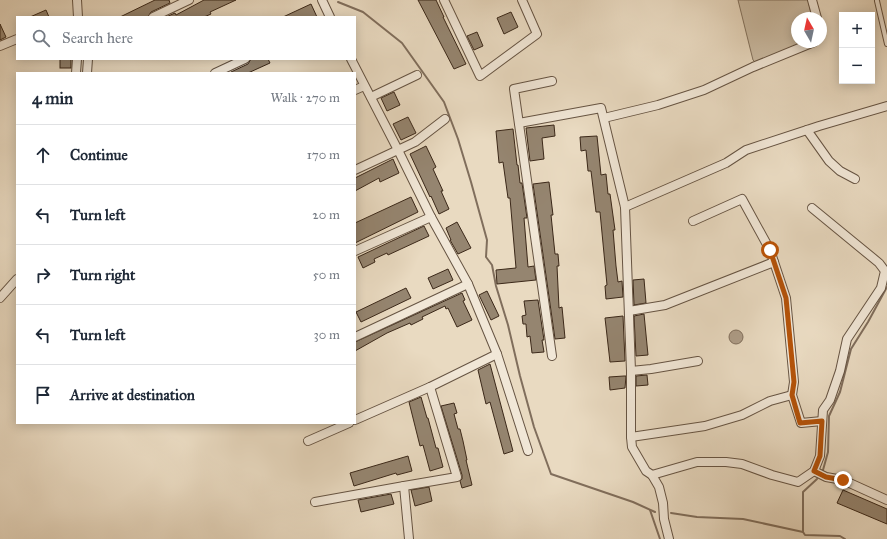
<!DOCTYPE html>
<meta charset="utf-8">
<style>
:root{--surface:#fff;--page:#f2f2f3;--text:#1f2937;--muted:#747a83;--line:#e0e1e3}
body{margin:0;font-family:"IM FELL Great Primer",serif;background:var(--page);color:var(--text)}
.controls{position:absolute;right:12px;top:12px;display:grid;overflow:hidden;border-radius:0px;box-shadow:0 2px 10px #0003}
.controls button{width:36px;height:36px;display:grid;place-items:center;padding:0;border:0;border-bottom:1px solid var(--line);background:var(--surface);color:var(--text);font:20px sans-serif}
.compass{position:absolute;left:791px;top:12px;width:36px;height:36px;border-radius:50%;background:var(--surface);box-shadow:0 2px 10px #0003;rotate:351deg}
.stop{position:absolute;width:12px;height:12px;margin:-9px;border:3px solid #b45309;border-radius:50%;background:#fff}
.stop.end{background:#b45309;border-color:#fff;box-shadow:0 1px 4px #0008}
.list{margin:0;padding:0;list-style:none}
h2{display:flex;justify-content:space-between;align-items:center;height:52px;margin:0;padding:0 16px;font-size:17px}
h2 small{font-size:13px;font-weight:400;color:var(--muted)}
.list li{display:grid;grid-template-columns:26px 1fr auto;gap:12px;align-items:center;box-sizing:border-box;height:60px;padding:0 16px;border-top:1px solid var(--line)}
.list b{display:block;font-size:15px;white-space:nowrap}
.list em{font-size:13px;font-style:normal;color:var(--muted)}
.icon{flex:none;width:22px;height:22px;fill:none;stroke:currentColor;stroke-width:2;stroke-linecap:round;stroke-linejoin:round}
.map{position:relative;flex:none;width:887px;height:539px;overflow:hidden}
.search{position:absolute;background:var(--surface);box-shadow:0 2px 10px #0003;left:16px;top:16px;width:340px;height:44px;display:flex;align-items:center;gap:10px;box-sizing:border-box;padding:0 14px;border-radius:0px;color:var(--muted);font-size:15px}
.panel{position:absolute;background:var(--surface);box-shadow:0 2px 10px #0003;left:16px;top:72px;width:340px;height:352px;border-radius:0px}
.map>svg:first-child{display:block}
.green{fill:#cbbca4;stroke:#83725e}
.water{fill:#ae9d88;stroke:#806e5c}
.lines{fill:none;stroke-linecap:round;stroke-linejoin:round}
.stream{stroke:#806e5c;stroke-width:2}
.building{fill:#958570;stroke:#3b2819}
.service-casing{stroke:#665443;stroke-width:6}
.minor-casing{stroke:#665443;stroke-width:10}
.service{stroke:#f1e7d7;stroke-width:4}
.minor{stroke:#f1e7d7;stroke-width:8}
.route{stroke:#b45309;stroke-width:5}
</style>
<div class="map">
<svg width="887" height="539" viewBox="0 0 887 539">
<rect width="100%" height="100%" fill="#e9dac1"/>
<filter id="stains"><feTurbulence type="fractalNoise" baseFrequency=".005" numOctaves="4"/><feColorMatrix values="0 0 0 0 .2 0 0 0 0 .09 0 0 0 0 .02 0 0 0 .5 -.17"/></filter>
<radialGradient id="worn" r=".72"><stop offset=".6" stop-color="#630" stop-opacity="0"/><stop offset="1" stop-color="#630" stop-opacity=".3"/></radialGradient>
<path class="green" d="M738 0H808L812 18H797V42H805L755 62 753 60Z"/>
<circle class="water" cx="736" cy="337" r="7"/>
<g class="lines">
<g class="stream">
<path d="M338 2 363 12 402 43 444 102 458 139 471 182 487 240 486 257 492 265 496 286 508 325 520 376 534 427 551 474 633 502 655 512"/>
<path d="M823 470 828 452 829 416 840 392 851 349 868 322 887 287"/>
<path d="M817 479 803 492V532L805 535 840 536 845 539"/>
<path d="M650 510 660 539"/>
<path d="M671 513 697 517 743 519 803 532"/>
</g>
</g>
<g class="building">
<path d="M155 0H169L170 3 151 12 148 17H120Z"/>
<path d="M204 0H236L210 12 211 14 204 17H166L175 13 176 15Z"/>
<path d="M418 0H436L444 17H443L466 64 454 69Z"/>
<path d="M311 4 317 17H283Z"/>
<path d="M46 10 49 17H30Z"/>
<path d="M511 12 518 27 504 34 497 18Z"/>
<path d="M0 24 6 37 0 40Z"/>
<path d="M477 32 483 46 474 50 467 36Z"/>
<rect x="60" y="59" width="11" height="9"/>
<path d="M251 59H268L270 63 248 73H232L231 72 248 64Z"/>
<path d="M394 92 400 105 387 111 381 98Z"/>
<path d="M408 117 416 133 401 140 393 124Z"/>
<path d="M554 125 555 136 542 138 544 159 530 161 526 128Z"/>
<path d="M513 129 517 165H518L520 183H522L527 218H524L528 267 534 266 536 280 497 284 496 270 516 268 510 198H508L503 162 499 163 496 131Z"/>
<path d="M597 136 601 175 606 174 608 194H610L615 230H613L616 266 618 282 622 281 623 297 606 299 605 286 607 285 600 212H596L591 171H588L586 150 581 151 580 137Z"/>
<path d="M426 146 436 167 433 169 443 191H441L449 209 439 214 431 196 430 197 410 154Z"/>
<path d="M393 159 399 173 380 182 379 178 355 191V178Z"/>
<path d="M549 182 553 215H551L555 254H558L559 266H557L559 308 562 307 565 338 555 339 533 184Z"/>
<path d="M411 197 418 212 355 243V223Z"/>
<path d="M457 222 471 248 458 254 450 240H451L446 228Z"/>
<path d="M424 226 429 236 388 255 387 253 374 259 375 262 363 268 358 257Z"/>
<path d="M448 269 453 280 433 289 428 278Z"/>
<path d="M644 279 646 303 634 305 633 280Z"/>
<path d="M406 288 411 298 361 322 356 312Z"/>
<path d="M487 291 499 316 491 320 479 295Z"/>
<path d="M462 293 465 300 463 301 472 320 457 327 448 308 446 309 445 306 422 317 423 319 411 325 410 323 387 333 355 351V342Z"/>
<path d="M538 300 544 340H542L544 352 532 353 530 336 527 337 526 324H523L522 316 526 315 524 301Z"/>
<path d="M644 314 648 355 636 356 634 316Z"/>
<path d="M623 316 625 361 610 362 605 318Z"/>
<path d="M490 364 513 451 504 454 490 402 486 404 478 370Z"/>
<path d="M647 375 648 385 636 386V376Z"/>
<path d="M624 376H626L625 388 610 390 609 377Z"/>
<path d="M421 397 427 418H428L436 448H438L443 467 430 471 423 445 420 446 409 402Z"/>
<path d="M454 403 457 413 454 414 458 429H460L463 441 467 460H466L472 485 462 488 460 481 462 479V475L441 406Z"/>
<path d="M408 456 412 471 397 475 396 473 354 486 350 473Z"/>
<path d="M429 487 432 501 415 506 411 490Z"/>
<path d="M843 490 887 509V524L837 503Z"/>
<path d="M391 494 394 504 361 512 358 500Z"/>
</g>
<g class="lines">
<g class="service-casing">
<path id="service" d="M877 1 887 44"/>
</g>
<g class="minor-casing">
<g id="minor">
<path d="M77 0 78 17"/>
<path d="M322 0 330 17"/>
<path d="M444 0 480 76 537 34 522 0"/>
<path d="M812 0 817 18"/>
<path d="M153 17 189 0"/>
<path d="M0 46 17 39"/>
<path d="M351 59 398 150 431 217 468 284 497 354 528 451"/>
<path d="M76 73 77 59"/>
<path d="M87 73 88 59"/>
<path d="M215 73 245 59"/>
<path d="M552 81 514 89 552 356"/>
<path d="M355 90 364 86"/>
<path d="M371 97 417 75"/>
<path d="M604 118 658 105 704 90 753 67 814 42"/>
<path d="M519 123 601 108 625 207 631 371V437L632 447 646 471 652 475 659 487 663 503 664 519 669 539"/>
<path d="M807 130 829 161 840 171 855 179"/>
<path d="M355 170 415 142 445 119"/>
<path d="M625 207 726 163 746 150 819 126 887 106"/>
<path d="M693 221 742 199 770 250 786 298 794 382 792 395 801 423 822 421"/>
<path d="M355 251 431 217"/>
<path d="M0 298 17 279"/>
<path d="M629 311 665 305 774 262"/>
<path d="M355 337 468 284"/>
<path d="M631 371 651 369 698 361"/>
<path d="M355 420 430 387 497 354"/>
<path d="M631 437 705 426 742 415 770 401 792 395"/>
<path d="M308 441 349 423"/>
<path d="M814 471 826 477 843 480 887 500"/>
<path d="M652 475 697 462H726L742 464 772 475 798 482 814 471 820 456 823 410 830 400 840 371 847 339 881 288 885 271 879 263 812 208"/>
<path d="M404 486 409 539"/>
<path d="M315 502 404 486 457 477 430 387"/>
</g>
</g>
<use href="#service" class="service"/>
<use href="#minor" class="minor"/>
</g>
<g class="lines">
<path class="route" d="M770 250 786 298 794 382 792 395 800 423 822 421 820 456 814 471 826 477 843 480"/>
</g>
<rect width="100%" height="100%" filter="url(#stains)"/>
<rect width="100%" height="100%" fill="url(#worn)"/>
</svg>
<div class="controls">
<button>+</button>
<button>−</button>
</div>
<svg class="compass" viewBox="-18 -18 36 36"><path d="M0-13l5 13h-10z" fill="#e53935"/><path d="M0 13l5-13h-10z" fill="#747a83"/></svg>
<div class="stop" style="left:770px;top:250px"></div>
<div class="stop end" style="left:843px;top:480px"></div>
<div class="search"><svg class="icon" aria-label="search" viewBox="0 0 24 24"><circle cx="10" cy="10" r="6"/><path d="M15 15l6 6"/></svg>Search here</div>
<section class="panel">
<h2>4 min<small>Walk · 270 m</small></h2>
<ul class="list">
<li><svg class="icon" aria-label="ahead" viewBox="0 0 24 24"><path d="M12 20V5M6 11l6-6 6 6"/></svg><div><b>Continue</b></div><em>170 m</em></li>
<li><svg class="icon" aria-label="left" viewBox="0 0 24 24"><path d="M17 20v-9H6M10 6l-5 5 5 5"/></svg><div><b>Turn left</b></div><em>20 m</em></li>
<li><svg class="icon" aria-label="right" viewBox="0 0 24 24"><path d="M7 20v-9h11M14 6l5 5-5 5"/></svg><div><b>Turn right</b></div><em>50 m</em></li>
<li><svg class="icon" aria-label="left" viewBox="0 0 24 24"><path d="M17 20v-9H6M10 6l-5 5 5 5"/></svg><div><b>Turn left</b></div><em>30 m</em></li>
<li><svg class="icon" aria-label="arrive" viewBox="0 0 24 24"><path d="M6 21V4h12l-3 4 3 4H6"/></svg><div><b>Arrive at destination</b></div></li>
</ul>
</section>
</div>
